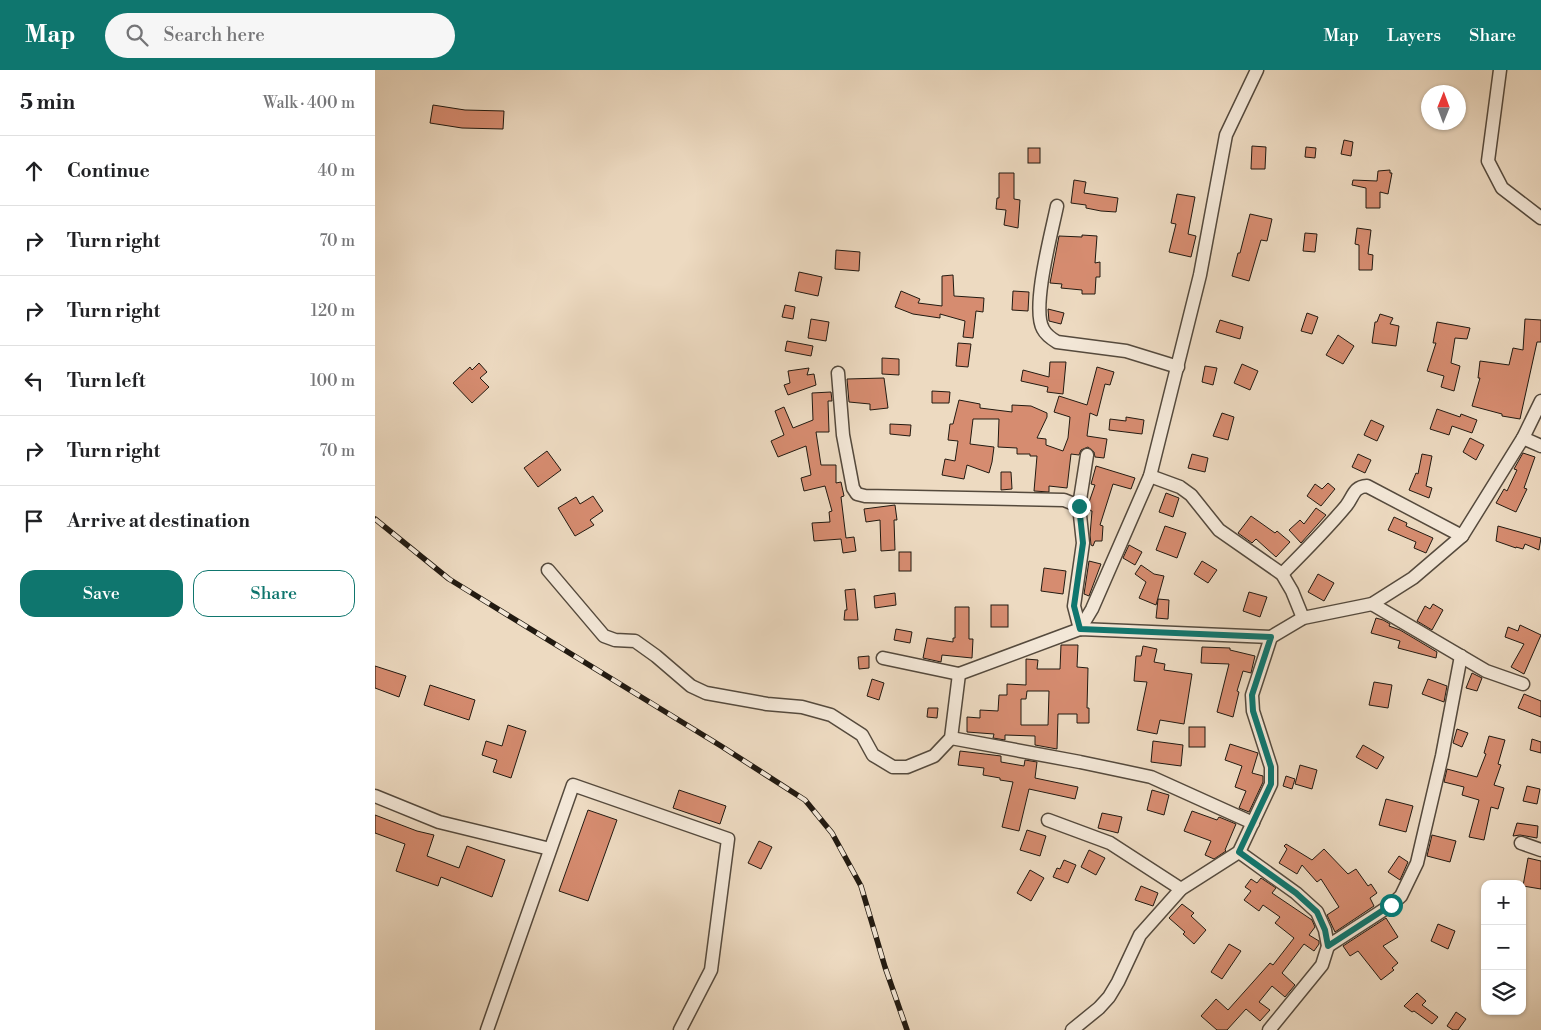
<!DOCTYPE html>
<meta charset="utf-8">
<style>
:root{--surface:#fff;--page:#f6f6f6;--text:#202124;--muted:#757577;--line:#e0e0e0;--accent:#0f766e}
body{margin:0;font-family:"Libre Bodoni",serif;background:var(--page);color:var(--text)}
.controls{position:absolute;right:15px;bottom:15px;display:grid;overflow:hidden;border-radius:10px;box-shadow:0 1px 4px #0004}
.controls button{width:45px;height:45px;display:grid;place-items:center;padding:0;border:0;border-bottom:1px solid var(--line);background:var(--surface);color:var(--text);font:25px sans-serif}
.compass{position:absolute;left:1046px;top:15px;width:45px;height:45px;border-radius:50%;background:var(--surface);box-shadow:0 1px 4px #0004;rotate:1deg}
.stop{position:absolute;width:15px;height:15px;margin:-11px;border:4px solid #0f766e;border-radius:50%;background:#fff}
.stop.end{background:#0f766e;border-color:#fff;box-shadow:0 1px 5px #0008}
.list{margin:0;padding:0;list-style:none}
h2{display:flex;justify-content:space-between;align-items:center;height:65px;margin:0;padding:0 20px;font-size:21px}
h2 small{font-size:16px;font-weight:400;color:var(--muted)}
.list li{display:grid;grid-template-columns:32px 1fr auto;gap:15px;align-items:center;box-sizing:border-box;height:70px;padding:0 20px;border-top:1px solid var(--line)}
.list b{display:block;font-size:19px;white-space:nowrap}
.list em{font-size:16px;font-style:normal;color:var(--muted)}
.actions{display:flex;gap:10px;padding:15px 20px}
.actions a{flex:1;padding:11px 0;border:1px solid var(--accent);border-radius:15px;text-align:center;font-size:18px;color:var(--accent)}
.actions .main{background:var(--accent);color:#fff}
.icon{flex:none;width:28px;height:28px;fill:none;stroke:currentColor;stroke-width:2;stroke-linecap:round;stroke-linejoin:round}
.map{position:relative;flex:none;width:1166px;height:960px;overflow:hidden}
header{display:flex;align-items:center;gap:30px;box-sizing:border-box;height:70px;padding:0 25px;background:var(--accent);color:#fff}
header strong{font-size:24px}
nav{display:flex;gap:28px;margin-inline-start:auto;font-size:18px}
.search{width:350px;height:45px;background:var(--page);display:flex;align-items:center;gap:12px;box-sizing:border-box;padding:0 18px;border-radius:28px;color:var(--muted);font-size:19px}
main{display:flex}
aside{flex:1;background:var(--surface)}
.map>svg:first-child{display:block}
.building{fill:#d68c70;stroke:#221a11;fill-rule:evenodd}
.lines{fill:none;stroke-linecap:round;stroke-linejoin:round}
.street-casing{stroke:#554a3d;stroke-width:15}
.street{stroke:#f3e7d7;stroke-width:12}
.rail-casing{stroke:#221a11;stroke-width:5.5}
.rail{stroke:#f3e7d7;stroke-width:4;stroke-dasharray:11;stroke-linecap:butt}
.route{stroke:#0f766e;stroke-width:6}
</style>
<header>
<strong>Map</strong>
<div class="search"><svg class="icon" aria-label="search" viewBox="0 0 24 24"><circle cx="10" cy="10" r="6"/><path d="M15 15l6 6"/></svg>Search here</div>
<nav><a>Map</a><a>Layers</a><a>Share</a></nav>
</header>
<main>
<aside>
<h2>5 min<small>Walk · 400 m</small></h2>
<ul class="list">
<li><svg class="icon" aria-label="ahead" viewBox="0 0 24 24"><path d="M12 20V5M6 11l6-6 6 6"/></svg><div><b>Continue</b></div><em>40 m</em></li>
<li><svg class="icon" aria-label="right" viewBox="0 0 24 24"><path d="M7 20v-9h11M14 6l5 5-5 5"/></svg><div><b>Turn right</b></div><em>70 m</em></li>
<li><svg class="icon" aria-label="right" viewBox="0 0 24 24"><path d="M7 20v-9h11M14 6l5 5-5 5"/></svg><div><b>Turn right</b></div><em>120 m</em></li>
<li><svg class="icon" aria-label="left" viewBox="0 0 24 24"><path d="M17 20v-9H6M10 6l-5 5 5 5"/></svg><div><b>Turn left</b></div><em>100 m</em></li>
<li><svg class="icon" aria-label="right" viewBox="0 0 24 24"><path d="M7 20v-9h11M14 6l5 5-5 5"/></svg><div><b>Turn right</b></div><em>70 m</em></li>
<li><svg class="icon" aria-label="arrive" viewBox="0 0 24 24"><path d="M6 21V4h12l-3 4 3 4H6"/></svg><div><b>Arrive at destination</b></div></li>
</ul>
<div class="actions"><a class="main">Save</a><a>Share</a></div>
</aside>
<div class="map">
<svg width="1166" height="960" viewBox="0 0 1166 960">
<rect width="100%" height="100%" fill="#eddac1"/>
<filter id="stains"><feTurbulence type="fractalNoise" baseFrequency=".004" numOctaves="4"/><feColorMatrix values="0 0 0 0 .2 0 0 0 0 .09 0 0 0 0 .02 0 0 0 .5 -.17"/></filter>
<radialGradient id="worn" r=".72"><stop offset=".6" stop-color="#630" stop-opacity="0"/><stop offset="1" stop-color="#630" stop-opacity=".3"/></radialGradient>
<g class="building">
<path d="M58 35 90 40 129 41 128 59 87 58 55 53Z"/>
<path d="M969 70 978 72 976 86 966 84Z"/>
<path d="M877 76 891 77 890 99H876Z"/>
<path d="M931 77 941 78 940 88 930 87Z"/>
<rect x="653" y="78" width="12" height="15"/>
<path d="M1015 100V103H1017L1013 124 1005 122V138H991V118L977 115 978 110 1002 111 1003 101Z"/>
<path d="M624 103H639V129L645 130 643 158 629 155 631 140 621 139 622 128H624Z"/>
<path d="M699 110 711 112 709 123 743 128 741 142 726 141 711 138V135L696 133Z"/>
<path d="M802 124 820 127 813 164 821 166 816 187 794 182 801 154 796 153Z"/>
<path d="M875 144 897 149 892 171 886 170 874 211 857 206 863 183H865Z"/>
<path d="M982 158 996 160 993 184 998 185 997 200H984V175L980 174Z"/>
<path d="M930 163 942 164 940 182 928 181Z"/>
<path d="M707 165 722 166 720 193 725 192V207H721L720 224H707V220L686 218 687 214 675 213 684 166 707 167Z"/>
<path d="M461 180 485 182 484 201 460 199Z"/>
<path d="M424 202 447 207 443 226 420 221Z"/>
<path d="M578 205 579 226 609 228 608 242 601 241 598 268 588 267 590 251 565 244V248L538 244 520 237 526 221 545 229 543 233 567 236V206Z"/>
<path d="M638 221 654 222 653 241 637 240Z"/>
<path d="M410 235 420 237 418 249 407 247Z"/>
<path d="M673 239 689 243 686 254 674 251Z"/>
<path d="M932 243 943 247 937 264 926 261Z"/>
<path d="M1005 244 1018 248 1015 254 1024 256 1021 276 997 273 1000 252H1002Z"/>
<path d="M436 249 454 252 451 271 433 268Z"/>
<path d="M1150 249 1166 250V272H1162L1145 349 1127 346V344L1097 336 1105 308H1103L1105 291 1134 295 1138 278 1148 280Z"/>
<path d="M845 250 868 257 865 269 841 262Z"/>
<path d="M1062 252 1095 258 1092 269 1080 268 1076 293 1085 296 1079 321 1066 317 1069 306 1052 301 1061 273H1058Z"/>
<path d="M963 265 979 276 968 294 951 285Z"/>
<path d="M412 271 438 276 436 286 410 281Z"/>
<path d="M583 273 596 274 593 297 581 296Z"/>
<path d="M507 288 524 289V305L507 304Z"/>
<path d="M675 292H691L688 324 672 322 673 317 646 311 648 300 674 307Z"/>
<path d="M104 293 112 302 105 308 114 317 97 333 78 313 95 297 97 300Z"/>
<path d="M867 294 883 301 875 320 859 313Z"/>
<path d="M830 296 842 298 838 315 827 312Z"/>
<path d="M722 297 739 302 735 315 730 314 722 346 715 343 712 366 732 369 729 388 720 387 719 382 713 377 706 380 704 385 696 384 692 418 674 416V422L659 421 662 386H655V384H642V378L623 377 624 349H598L595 374 619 377 617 392 614 403 592 395 589 409 567 405 570 389 580 391 583 371 573 370 575 354H578L584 330 605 334V338L637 342V335L656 336 672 343V347L662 368 671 369V375L688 381 693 368 695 347 679 342 684 326 712 335Z"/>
<path d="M434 298 432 305 439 304 441 315 413 325 409 315 415 313 413 301Z"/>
<path d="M509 308 513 338 495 340V334L474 332 472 309Z"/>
<path d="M557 321 575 322 574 333H557Z"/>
<path d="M456 322 457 331H453L454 362H441L446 395H461V413L466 412 469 426 466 427 471 468 479 467 481 481 468 483 466 469 439 471 437 453 455 452 454 442 457 441 450 416 429 421 426 408 436 405 431 376 403 387 396 371 409 365 400 341 409 337 418 358 438 350 437 323Z"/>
<path d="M1062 339 1085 347 1086 344 1102 350 1097 363 1077 356 1074 365 1055 359Z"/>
<path d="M847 343 859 347 853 370 838 366Z"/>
<path d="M751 347 769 350 767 364 734 360 735 349 751 351Z"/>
<path d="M996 350 1009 356 1002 371 989 365Z"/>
<path d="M515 354 536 355 535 366 515 364Z"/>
<path d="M1095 368 1109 375 1101 390 1088 382Z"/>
<path d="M172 381 186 400 163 417 149 398Z"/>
<path d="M1148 383 1160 387 1149 418 1152 419 1141 442 1121 433 1129 419 1132 421 1142 400 1139 399Z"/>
<path d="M817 384 833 388 830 402 813 398Z"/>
<path d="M983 384 996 390 990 403 977 397Z"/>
<path d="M1047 384 1057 386 1051 416 1057 418 1054 428 1034 420 1041 403 1043 404Z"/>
<path d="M721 396 760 408 756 419 738 414 725 455 728 456 727 471H720L718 476 716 475 715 465 717 441 713 440 712 438 720 415 716 414Z"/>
<path d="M626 402H636L637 419 626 420Z"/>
<path d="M953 413 960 419 946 436 932 426 940 414 947 419Z"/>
<path d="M791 423 804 428 798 447 784 442Z"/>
<path d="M218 426 228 441 215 450 219 455 200 466 183 438 201 427 205 434Z"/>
<path d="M520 435 522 450H519L520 480 506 481 505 450 491 452 489 439Z"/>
<path d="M941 438 951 445 926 473 914 460 925 450 929 454Z"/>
<path d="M876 446 900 463 902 461 915 472 901 487 881 469 877 473 863 463Z"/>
<path d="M1019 447 1032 453 1031 456 1058 468 1051 483 1039 478 1041 472 1013 460Z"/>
<path d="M790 456 811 463 802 488 781 480Z"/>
<path d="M1123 456 1166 468 1164 480 1150 474 1148 479 1141 477V478L1121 471Z"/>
<path d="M754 475 767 482 760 495 748 488Z"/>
<rect x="524" y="482" width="12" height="19"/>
<path d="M714 491 726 494 714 526 709 524Z"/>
<path d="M827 491 842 500 833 513 819 504Z"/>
<path d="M766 495 779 504 789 506 781 535 764 528 771 512 760 504Z"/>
<path d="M669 498 691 501 688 524 666 521Z"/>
<path d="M943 504 959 513 949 531 933 522Z"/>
<path d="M480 519 483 550H469L470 540H472L470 520Z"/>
<path d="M874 522 892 527 885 547 868 541Z"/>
<path d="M520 523 521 535 500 538 499 526Z"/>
<path d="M783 529 794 530 793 549 781 548Z"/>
<path d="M1058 534 1068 540 1057 560 1042 551 1050 536 1055 539Z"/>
<rect x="616" y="535" width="17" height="22"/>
<path d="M580 537H594V569H598L597 588 567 585 566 592 548 588 552 568 578 572V568H580Z"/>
<path d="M1001 548 1008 550 1015 554 1014 556 1025 560 1062 582 1061 588 1023 578 1025 571 996 563Z"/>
<path d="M1145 555 1166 565 1149 604 1136 597 1149 574 1130 567 1133 557 1143 561Z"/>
<path d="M521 559 537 562 535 573 519 570Z"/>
<path d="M686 575H703L702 597 713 598 712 638H714V653H702V644H683L682 679 660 675V666L630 665V670L618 668 619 664 592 662V647L605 648V640L623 641 624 625H632V614L651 615V589L663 590 662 599H685ZM652 621H674L673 655H646V629H651Z"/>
<path d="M768 576 782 579 779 592 790 594 789 600 817 604 809 654 785 650 782 664 762 660 772 612 759 611 761 586H766Z"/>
<path d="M827 577 855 578V580L880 586 876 603 868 601 862 621 864 622 858 647 842 642 854 594 826 593Z"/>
<path d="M494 586V598L484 599 483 587Z"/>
<path d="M0 596 31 606 24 627 0 618Z"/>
<path d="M1097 603 1107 608 1102 621 1091 618Z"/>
<path d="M497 609 509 613 504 630 492 626Z"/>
<path d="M1053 609 1072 616 1069 632 1047 624Z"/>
<path d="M999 612 1017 615 1013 638 994 635Z"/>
<path d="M55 615 100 630 94 650 49 635Z"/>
<path d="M1149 624 1166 631V647L1143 638Z"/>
<path d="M553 638H563L562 648 552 647Z"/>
<path d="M133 655 151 661 136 708 118 702 122 690 107 685 111 671 127 676Z"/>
<rect x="814" y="657" width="16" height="20"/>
<path d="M1082 659 1093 663 1087 677 1078 673Z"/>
<path d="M1114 666 1130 670 1123 694 1126 695 1119 715 1129 718 1123 739 1116 737 1109 770 1094 767 1104 730 1087 725 1089 717 1069 712 1072 699 1102 707 1111 684 1109 683Z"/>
<path d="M1157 669 1166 672V683L1155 680Z"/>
<path d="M778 671 808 675 806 696 776 692Z"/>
<path d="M855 674 883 683 877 703 888 706V712L874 742 864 738 871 721 860 717 867 696 850 690Z"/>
<path d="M988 675 1009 687 1002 699 981 687Z"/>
<path d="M585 681 626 686V692L649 696 650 690 662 692 660 708 703 717 700 729 654 719 644 761 627 757 638 712 625 710V708L608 705 609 698 583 695Z"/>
<path d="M925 695 942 700 937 719 920 714Z"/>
<path d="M911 706 920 709 917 719 908 716Z"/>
<path d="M1152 716 1165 719 1162 734 1148 731Z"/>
<path d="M304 720 351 736 345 754 298 738Z"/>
<path d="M777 720 794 725 789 745 772 740Z"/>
<path d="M1011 729 1038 736 1031 762 1004 755Z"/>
<path d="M213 740 242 750 213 831 184 821Z"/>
<path d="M817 741 842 750 844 747 861 754 850 780 851 781 839 789 830 785 836 771 809 761Z"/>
<path d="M727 743 747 747 743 763 723 758Z"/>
<path d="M0 745 42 761 59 765 52 786 84 798 92 776 130 790 117 827 66 807 63 816 21 801 30 774 0 763Z"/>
<path d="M1142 753 1163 756 1162 768 1145 765 1138 766Z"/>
<path d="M652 760 671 766 665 786 645 780Z"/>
<path d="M1057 765 1081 771 1075 792 1052 786Z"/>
<path d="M384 771 397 777 386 799 373 793Z"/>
<path d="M911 774 937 790 949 779 973 804 981 799 993 816 996 814 1002 823 995 828 999 836 960 862 952 845 964 837 946 809 942 812 927 795 922 804 904 793 912 779 909 776Z"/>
<path d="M714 780 730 788 721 805 706 797Z"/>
<path d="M1024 786 1033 792 1025 810 1013 802Z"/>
<path d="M1153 788 1166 791V819L1148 816Z"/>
<path d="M689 790 701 795 693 813 678 807 682 798 685 799Z"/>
<path d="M655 800 669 808 656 831 642 823Z"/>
<path d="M886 808 901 818 897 823 937 850 940 857 934 865 944 871V874L939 881 929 874 907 903 920 915 910 927 897 916 884 932 895 940 885 951 871 939 852 960H842L826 946 841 929 853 940 895 893 898 895 919 868 900 853 905 847 888 835 884 841 869 830 876 821 870 817 876 809 882 813Z"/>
<path d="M766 816 783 823 778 836 760 830Z"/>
<path d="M807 834 819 843 816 846 831 860 819 874 808 864 810 862 794 848Z"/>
<path d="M1011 848 1023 867 1008 876 1023 893 1017 898 1019 900 1006 910 983 881 975 886 968 876Z"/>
<path d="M1063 854 1080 861 1073 879 1056 871Z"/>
<path d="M854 874 866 881 847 909 836 902Z"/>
<path d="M1042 923 1051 931 1047 935 1063 947 1057 954 1039 941 1037 942 1029 936Z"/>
<path d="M1081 942 1091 949 1083 960H1078L1072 956Z"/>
</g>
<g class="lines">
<g class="street-casing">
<g id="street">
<path d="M1125 0 1113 91 1127 118 1166 148"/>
<path d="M682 136C677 161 656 238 668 259 671 265 677 269 682 272L751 281 803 297"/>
<path d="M463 303 468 365 478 418 482 424 490 426 689 430 704 436"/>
<path d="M1148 368 1166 376"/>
<path d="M775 406 805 417 816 425 844 460 907 504 917 521 928 548"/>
<path d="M173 500 229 566 240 570 260 571 281 586 316 616 331 623 392 634 427 637 456 645 487 665 498 685 518 697H532L559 686 576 668 584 604"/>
<path d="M907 504C929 482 951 460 971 436 979 426 978 417 992 416L1087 466"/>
<path d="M997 534 1111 601 1148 614"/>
<path d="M705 559 717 539 775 406 825 205 851 65 882 0"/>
<path d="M705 559 699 536 708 473 704 436 712 385"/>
<path d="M508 588 584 604 705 559 896 567 928 548 997 534 1038 508 1087 466 1148 368 1166 331"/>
<path d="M576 668 705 692 776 707 878 753"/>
<path d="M0 726 64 752 175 779"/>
<path d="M673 750 735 773 806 819"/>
<path d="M1146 773 1166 780"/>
<path d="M864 782 921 823 942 842 950 860 953 876 947 895 894 960"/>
<path d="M953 876 1016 835 1026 826 1042 793 1067 686 1086 586"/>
<path d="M112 960 198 715 353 769 336 900 305 960"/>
<path d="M697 960 724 938 734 927 743 912 765 865 806 819 864 782 896 714V697L878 641 877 625 896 567"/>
</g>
</g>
<use href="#street" class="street"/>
<g class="rail-casing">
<path id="rail" d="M0 449 74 509 346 676 430 730 457 763 486 816 510 897 532 960"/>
</g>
<use href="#rail" class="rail"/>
</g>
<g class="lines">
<path class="route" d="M704 436 708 473 699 536 705 559 896 567 877 625 878 641 896 697V714L864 782 921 823 942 842 950 860 953 876 1016 835"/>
</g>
<rect width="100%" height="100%" filter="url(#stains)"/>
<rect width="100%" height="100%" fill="url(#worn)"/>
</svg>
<div class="controls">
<button>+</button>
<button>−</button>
<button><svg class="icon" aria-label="layers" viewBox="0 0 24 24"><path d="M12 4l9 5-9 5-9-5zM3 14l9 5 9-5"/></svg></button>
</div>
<svg class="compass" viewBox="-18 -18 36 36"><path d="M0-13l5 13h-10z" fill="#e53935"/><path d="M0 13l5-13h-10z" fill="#757577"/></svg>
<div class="stop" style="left:1016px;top:835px"></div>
<div class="stop end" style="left:704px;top:436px"></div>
</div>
</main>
